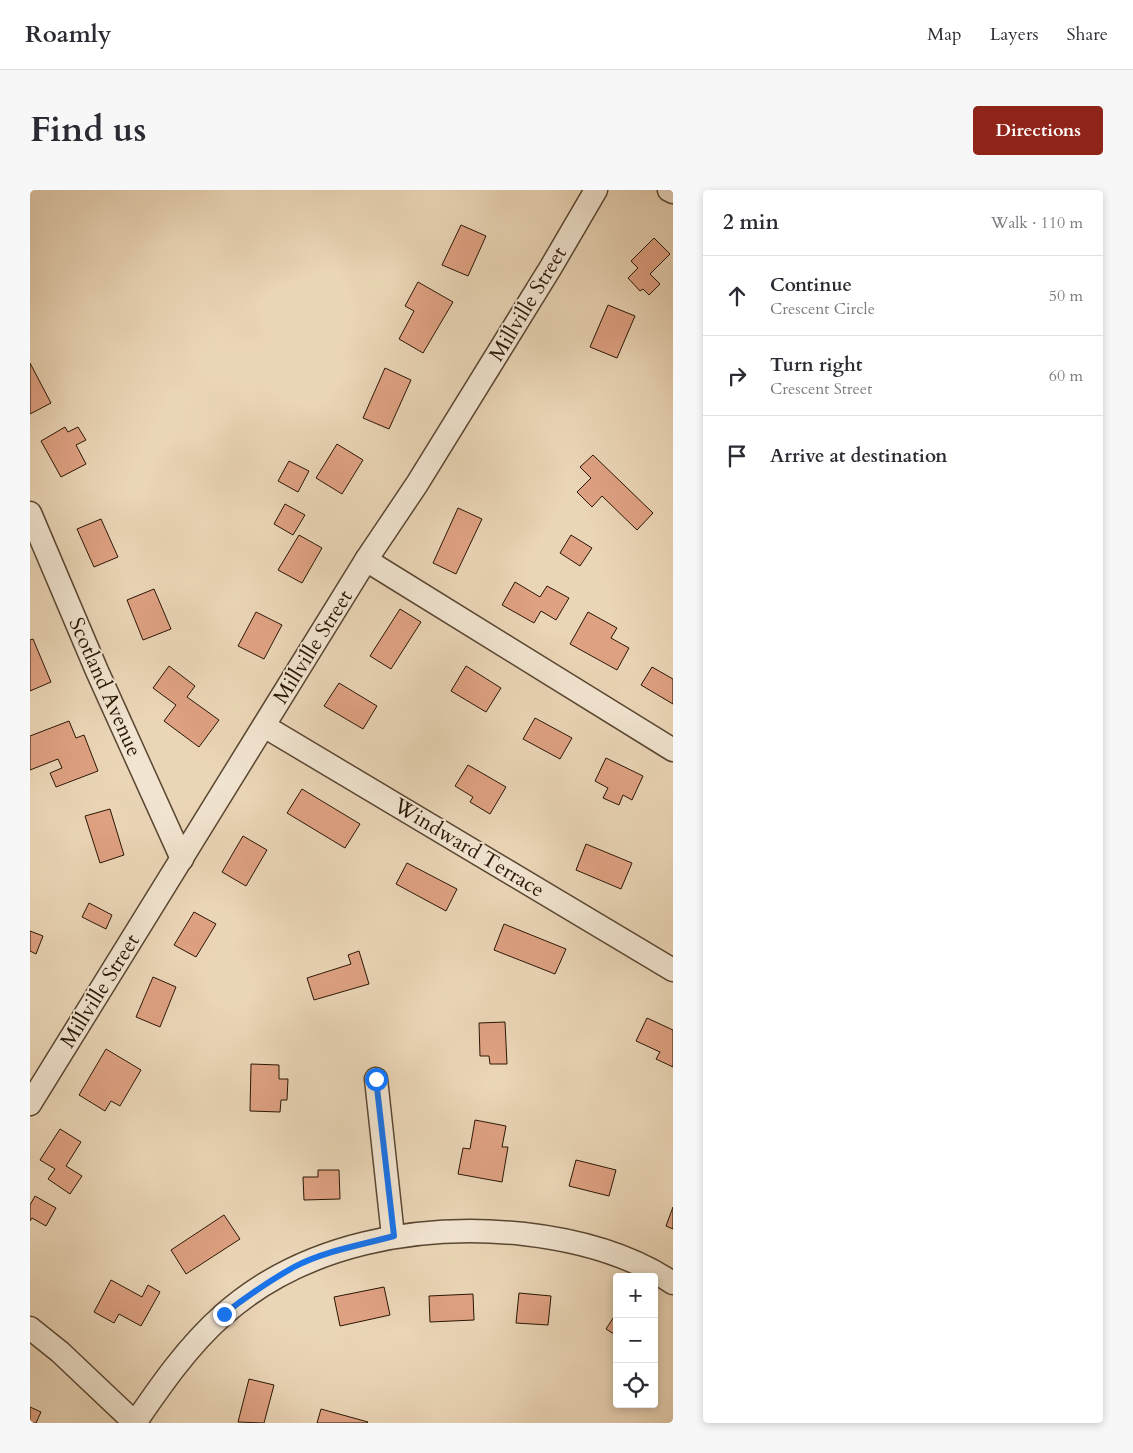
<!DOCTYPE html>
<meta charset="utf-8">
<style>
:root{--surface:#fff;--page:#f7f7f7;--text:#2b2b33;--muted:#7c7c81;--line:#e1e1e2;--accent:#8f2418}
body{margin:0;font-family:Cardo,serif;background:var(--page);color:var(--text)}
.controls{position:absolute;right:15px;bottom:15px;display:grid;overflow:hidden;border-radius:5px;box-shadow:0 2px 8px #0003}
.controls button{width:45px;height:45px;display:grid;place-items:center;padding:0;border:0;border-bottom:1px solid var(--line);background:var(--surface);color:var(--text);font:25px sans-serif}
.stop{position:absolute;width:15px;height:15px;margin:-11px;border:4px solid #1a73e8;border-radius:50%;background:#fff}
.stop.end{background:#1a73e8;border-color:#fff;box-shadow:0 1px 5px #0008}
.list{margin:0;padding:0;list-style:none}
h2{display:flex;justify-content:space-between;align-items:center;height:65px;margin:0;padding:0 20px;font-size:21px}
h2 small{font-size:16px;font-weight:400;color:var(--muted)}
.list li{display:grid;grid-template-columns:32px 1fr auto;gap:15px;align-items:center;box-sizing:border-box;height:80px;padding:0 20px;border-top:1px solid var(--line)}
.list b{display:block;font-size:19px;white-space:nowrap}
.list p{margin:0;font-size:16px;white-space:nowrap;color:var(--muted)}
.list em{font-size:16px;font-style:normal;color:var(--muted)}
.icon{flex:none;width:28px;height:28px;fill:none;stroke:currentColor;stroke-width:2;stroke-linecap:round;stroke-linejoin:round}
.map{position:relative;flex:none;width:643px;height:1233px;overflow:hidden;border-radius:5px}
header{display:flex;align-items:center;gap:30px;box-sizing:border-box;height:70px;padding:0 25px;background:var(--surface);border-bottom:1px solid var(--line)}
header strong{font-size:24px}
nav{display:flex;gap:28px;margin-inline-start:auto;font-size:18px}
.intro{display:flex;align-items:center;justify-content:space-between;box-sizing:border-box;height:120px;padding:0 30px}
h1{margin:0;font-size:35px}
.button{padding:12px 22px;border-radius:5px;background:var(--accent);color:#fff;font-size:18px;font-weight:700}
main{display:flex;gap:30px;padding:0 30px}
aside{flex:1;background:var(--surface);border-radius:5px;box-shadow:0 2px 8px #0003}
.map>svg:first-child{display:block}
.building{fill:#dea182;stroke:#2a1605}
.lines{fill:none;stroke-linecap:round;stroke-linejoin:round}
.minor-casing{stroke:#5a4631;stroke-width:25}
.minor{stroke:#f1e4d0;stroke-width:22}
.route{stroke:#1a73e8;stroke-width:6}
.labels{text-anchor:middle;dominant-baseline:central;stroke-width:4;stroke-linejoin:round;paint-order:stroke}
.street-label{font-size:21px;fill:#2a1605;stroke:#f1e4d0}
</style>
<header>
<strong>Roamly</strong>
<nav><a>Map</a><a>Layers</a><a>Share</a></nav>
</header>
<div class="intro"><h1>Find us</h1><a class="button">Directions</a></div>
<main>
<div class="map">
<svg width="643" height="1233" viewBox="0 0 643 1233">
<rect width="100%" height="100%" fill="#ead5b6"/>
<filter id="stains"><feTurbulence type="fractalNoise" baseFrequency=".004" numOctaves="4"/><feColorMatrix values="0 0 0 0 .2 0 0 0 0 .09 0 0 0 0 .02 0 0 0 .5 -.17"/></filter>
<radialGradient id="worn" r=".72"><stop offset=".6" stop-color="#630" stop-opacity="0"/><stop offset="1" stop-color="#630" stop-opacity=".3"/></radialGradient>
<g class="building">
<path d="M431 35 456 46 438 86 412 75Z"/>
<path d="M624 48 640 64 620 84 630 94 619 105 613 99 610 101 598 88 608 78 601 71Z"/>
<path d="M388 92 423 112 393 163 369 149 384 121 375 116Z"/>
<path d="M578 115 605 126 587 168 560 157Z"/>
<path d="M0 173 21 213 0 224Z"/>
<path d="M355 178 381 190 359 239 333 228Z"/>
<path d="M35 237 38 242 48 237 56 250 46 255 56 274 31 287 11 251Z"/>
<path d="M307 254 333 270 312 304 286 288Z"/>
<path d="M563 265 623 323 607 340 572 306 562 317 547 302 561 288 550 277Z"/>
<path d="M259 271 279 281 268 302 248 291Z"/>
<path d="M255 314 275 325 263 345 244 334Z"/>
<path d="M428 318 452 329 426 384 403 373Z"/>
<path d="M71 329 88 367 64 377 47 339Z"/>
<path d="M269 345 292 358 272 393 248 380Z"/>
<path d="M541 345 562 358 550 376 530 363Z"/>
<path d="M485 392 510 407 517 396 539 408 526 430 511 421 504 433 472 415Z"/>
<path d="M124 399 141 439 113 450 97 410Z"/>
<path d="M370 419 391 432 361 479 340 466Z"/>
<path d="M226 422 252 435 234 469 208 456Z"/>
<path d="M558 422 587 438 581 448 599 458 587 480 540 454Z"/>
<path d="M3 449 21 492 0 501V450Z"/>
<path d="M139 476 165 496 157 507 189 530 169 557 134 531 146 515 123 498Z"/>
<path d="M436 476 471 498 456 522 421 501Z"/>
<path d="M622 477 643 489V514L611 495Z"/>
<path d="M309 493 347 516 333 539 294 516Z"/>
<path d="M505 528 542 548 530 569 493 549Z"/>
<path d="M39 531 46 548 54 545 68 581 26 597 20 583 32 578 28 569 0 580V546Z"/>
<path d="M576 568 613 586 602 610 593 605 589 615 573 608 578 598 565 591Z"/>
<path d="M438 575 476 597 460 624 440 612 443 607 425 596Z"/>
<path d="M272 599 330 634 315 658 257 623Z"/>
<path d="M80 619 94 665 70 673 55 626Z"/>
<path d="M213 646 237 660 216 696 192 682Z"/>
<path d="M556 654 602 673 591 699 546 680Z"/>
<path d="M377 673 427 699 416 721 366 694Z"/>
<path d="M59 713 82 725 76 739 52 727Z"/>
<path d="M164 722 186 734 166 767 144 755Z"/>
<path d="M474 734 536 759 525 784 464 760Z"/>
<path d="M0 741 13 746 6 764 0 761Z"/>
<path d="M329 761 339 794 284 810 277 788 321 774 318 765Z"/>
<path d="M123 787 146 797 130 837 106 827Z"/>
<path d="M617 828 643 840V877L626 869 630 862 606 851Z"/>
<path d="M475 832 477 874H460L459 866H450L449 833Z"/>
<path d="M76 859 111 880 90 916 81 911 75 921 49 905Z"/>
<path d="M221 874 249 875V889H258L257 910H251L250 922 220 921Z"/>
<path d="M445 930 476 936 472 957H478L472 992 428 984 433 958 440 959Z"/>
<path d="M30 939 51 952 36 976 52 986 40 1004 18 989 25 979 10 970Z"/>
<path d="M546 970 586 980 579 1006 539 996Z"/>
<path d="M288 980H309L310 1009 274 1010 273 987H288Z"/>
<path d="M5 1006 26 1018 16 1036 2 1028 0 1031V1015Z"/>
<path d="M643 1017V1039L636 1036Z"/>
<path d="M194 1025 210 1049 156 1084 141 1060Z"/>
<path d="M81 1090 112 1107 118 1095 130 1102 111 1136 89 1124 84 1133 64 1122Z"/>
<path d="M354 1097 360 1125 310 1136 304 1107Z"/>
<path d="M489 1103 521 1106 518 1135 486 1133Z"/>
<path d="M443 1104 444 1130 400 1132 399 1106Z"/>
<path d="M587 1122V1146L576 1139Z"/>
<path d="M219 1189 244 1195 234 1233 208 1232Z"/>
<path d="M0 1217 11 1222 6 1233H0Z"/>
<path d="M291 1219 338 1232 337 1233H287Z"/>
</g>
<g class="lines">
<g class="minor-casing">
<g id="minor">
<path d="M639 0 643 2"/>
<path d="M0 323 67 481 152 669"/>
<path d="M336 370 643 560"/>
<path d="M234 536 643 780"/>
<path d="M346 889 363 1046"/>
<path d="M0 914 336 370 387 294 521 77 566 0"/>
<path d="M0 1138 30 1162 105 1233"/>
<path d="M105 1233C131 1195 158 1156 193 1125 274 1053 389 1033 494 1044 547 1050 598 1063 643 1093"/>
</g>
</g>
<use href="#minor" class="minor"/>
</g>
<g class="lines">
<path class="route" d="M194 1124C216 1107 239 1091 264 1077 294 1061 331 1055 364 1046L346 889"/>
</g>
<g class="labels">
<g class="street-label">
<text transform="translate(498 114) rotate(-59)">Millville Street</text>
<text transform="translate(283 457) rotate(-58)">Millville Street</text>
<text transform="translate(75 497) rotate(66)">Scotland Avenue</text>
<text transform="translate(439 658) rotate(31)">Windward Terrace</text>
<text transform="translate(70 801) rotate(-58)">Millville Street</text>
</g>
</g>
<rect width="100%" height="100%" filter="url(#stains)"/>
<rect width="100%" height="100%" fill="url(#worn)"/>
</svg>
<div class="controls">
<button>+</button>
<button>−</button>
<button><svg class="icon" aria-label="locate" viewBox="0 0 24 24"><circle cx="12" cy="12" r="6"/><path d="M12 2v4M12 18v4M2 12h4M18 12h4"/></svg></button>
</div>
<div class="stop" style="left:346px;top:889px"></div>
<div class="stop end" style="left:194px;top:1124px"></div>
</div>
<aside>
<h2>2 min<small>Walk · 110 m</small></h2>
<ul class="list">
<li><svg class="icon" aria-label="ahead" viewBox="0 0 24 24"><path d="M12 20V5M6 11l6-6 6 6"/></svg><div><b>Continue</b><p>Crescent Circle</p></div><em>50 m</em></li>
<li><svg class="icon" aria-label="right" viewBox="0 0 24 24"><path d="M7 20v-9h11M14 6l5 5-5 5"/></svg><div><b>Turn right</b><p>Crescent Street</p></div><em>60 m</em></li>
<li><svg class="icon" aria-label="arrive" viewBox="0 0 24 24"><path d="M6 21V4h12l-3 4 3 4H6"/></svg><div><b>Arrive at destination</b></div></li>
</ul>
</aside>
</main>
